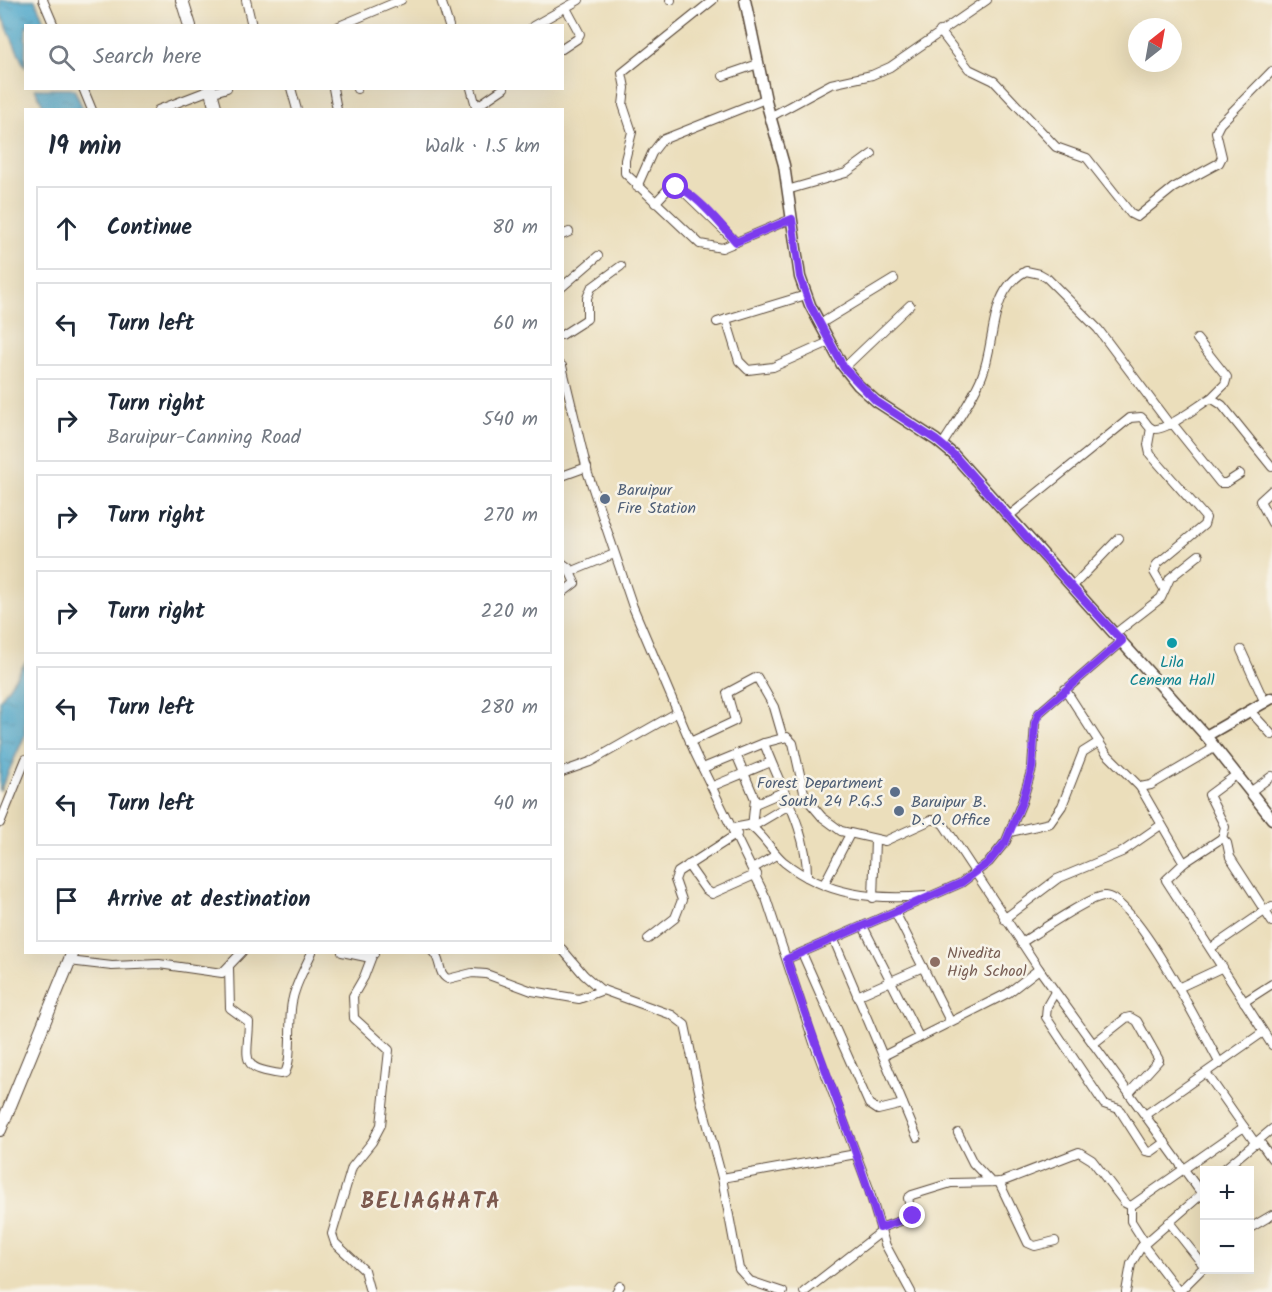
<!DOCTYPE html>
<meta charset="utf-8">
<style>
:root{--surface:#fff;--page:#f6f6f7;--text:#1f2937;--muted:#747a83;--line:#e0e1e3}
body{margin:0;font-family:Kalam,sans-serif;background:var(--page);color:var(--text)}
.controls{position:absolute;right:18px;bottom:18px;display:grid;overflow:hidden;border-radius:0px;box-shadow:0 6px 24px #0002}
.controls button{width:54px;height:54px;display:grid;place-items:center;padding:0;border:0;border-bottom:2px solid var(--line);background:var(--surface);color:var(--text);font:30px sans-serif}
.compass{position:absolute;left:1128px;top:18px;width:54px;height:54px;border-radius:50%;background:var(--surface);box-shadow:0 6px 24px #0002;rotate:31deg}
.stop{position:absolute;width:18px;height:18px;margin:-14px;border:4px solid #7c3aed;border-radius:50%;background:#fff}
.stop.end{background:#7c3aed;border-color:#fff;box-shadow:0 2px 6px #0008}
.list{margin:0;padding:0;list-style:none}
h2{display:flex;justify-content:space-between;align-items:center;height:78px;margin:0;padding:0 24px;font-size:26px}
h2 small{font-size:20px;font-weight:400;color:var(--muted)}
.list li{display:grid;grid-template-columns:39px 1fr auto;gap:18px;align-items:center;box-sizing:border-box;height:84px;margin:0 12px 12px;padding:0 12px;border:2px solid var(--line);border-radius:0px}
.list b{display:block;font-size:22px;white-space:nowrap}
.list p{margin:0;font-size:20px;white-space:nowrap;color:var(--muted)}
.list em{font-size:20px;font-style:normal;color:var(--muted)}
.icon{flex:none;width:33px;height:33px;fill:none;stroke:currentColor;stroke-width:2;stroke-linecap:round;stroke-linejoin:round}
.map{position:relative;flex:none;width:1272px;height:1292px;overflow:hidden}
.search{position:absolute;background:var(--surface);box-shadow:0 6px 24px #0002;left:24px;top:24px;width:540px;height:66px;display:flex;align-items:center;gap:15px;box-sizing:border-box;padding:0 21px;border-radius:0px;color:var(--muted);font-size:22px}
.panel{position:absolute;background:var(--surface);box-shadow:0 6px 24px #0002;left:24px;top:108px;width:540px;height:846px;border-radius:0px}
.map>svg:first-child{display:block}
.water{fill:url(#water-ripples);stroke:#446874;stroke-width:1.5}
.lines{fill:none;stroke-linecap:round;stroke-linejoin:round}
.minor-casing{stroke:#554536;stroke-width:10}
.secondary-casing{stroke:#554536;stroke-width:13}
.primary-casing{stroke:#554536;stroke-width:14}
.minor{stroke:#fff;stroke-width:8}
.secondary{stroke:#fff;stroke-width:10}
.primary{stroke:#fff;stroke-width:12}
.route{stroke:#7c3aed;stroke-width:8}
.service-dot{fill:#5c6f8a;stroke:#f7f3e8;stroke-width:2}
.culture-dot{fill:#0f9aa8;stroke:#f7f3e8;stroke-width:2}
.education-dot{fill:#8d6e63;stroke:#f7f3e8;stroke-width:2}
.labels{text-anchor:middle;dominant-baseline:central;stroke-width:5;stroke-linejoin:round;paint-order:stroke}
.service-label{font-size:16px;fill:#4e5e75;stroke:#f7f3e8;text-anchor:start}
.culture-label{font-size:16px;fill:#0d838f;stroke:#f7f3e8}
.education-label{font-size:16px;fill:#785e54;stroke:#f7f3e8;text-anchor:start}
.district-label{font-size:22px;font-weight:bold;letter-spacing:1.5px;fill:#7c594e;stroke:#f7f3e8}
</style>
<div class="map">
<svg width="1272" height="1292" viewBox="0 0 1272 1292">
<defs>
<pattern id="water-ripples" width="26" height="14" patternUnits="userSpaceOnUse" patternTransform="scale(1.5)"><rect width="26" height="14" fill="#4da7cb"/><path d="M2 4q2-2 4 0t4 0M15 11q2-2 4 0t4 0" fill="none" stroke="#4188a4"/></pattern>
</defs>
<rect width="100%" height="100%" fill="#f7f3e8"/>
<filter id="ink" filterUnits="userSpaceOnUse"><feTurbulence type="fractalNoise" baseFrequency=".0167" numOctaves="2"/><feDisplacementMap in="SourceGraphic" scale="12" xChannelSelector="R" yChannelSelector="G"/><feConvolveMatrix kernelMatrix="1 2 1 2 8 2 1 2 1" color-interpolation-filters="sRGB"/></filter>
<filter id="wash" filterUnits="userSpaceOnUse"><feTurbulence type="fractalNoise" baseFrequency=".008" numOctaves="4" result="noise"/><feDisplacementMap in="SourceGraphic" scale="24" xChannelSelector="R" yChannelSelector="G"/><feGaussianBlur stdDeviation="1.35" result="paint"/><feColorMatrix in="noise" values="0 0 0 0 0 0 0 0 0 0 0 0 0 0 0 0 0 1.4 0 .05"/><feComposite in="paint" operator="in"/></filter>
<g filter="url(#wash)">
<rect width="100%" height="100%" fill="#ebdebb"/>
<g class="water">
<path d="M0 0H35L46 25 26 26 25 68 0 12Z"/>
<path d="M35 89H74L83 109H45Z"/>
<path d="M25 663V735L0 791V700Z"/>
</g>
</g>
<g filter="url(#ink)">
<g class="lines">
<g class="minor-casing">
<g id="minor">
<path d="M43 0 54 26"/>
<path d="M246 0 252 26"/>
<path d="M441 0 449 26"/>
<path d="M670 0H671"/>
<path d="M713 0 622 73 625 88 623 105 632 132 625 160V173L700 244 722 248 791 219"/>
<path d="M339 26 401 0"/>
<path d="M533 26 579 0"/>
<path d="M940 31 969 69 994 81 1056 147 1087 158 1131 214 1137 217 1173 188 1219 163 1222 157 1216 132 1220 124 1272 71"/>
<path d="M562 49 577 39 580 34 566 8"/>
<path d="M723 76 758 64"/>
<path d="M83 88 92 110"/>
<path d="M291 88 297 110"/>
<path d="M333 88 337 110"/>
<path d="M357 88V89"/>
<path d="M471 88 477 110"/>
<path d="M211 93 227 88"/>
<path d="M476 107 504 88"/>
<path d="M158 110 210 90"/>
<path d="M770 117 831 84 872 75 890 67 987 0"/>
<path d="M637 187 652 153 662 140 765 99"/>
<path d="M787 190 846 173 872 154"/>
<path d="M655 203 669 188H680L736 242"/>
<path d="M562 235 569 232"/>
<path d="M562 287 598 256"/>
<path d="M726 319 739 361 748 370 773 367 829 342"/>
<path d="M717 322 806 295"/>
<path d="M820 324 894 279"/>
<path d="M562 335 587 319V298L591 288 621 266"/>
<path d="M1197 339 1227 377 1225 384 1211 398"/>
<path d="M562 366 588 474 633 607 695 753 766 898 814 1043 868 1186 885 1244 911 1292"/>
<path d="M844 368 910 305"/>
<path d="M1172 423 1220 483H1226L1240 474"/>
<path d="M1151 428 1148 445 1150 454 1206 518 1204 525 1157 564 1154 572 1164 589"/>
<path d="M942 445C956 423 972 400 982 376 996 342 988 291 1026 271L1040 274 1047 278 1098 329 1170 425"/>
<path d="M562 476 587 467"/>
<path d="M1272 490 1260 501 1272 523"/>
<path d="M1009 516 1130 418 1141 417C1145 420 1147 426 1151 428 1162 435 1200 404 1211 398L1222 405 1272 467"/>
<path d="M562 563 573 571 614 554"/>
<path d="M1073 586 1119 538"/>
<path d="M562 593 575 583 569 570"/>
<path d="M1116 633 1161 598 1170 578 1199 555"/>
<path d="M1241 650 1265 703"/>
<path d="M1065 689 1106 753 1140 787 1151 785 1214 748"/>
<path d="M1250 711 1272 735"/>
<path d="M690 742 735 721 727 693 757 677 774 707 783 738"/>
<path d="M764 743C779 785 808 831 807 877"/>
<path d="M736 754 755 799 752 827"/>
<path d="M703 768 764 743 787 737 793 743 805 797 822 817 841 831 885 841 931 820H938L944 825 1039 969 1204 1197"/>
<path d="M562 772 590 762 678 712"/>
<path d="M713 786 771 762"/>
<path d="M1140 787 1184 863"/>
<path d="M1250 792 1272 776"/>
<path d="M755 804 783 792"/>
<path d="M0 823 26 759"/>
<path d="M752 827 789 805"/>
<path d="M733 828 749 825C763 834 771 851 784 862 827 896 874 900 926 896"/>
<path d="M1010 832 1050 823 1062 806 1083 752 1099 742"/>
<path d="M1222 838 1225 827 1209 795 1236 775"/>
<path d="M688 865 705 889 712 894 757 874"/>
<path d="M754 868 776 855"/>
<path d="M824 884 850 834"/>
<path d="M873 898 875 840"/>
<path d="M895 912 950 1021"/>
<path d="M1004 919 1057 879 1122 852 1161 825"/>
<path d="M1272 922 1230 857 1227 843 1222 838 1184 863 1166 880 1272 1045"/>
<path d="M863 926 919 1037"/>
<path d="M648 939 675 918 682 900 675 880 678 872 737 834"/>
<path d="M834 940 883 1056 1008 993 1039 969"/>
<path d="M1021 943C1035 934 1092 895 1105 896 1136 898 1204 1035 1220 1064"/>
<path d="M1211 948 1272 906"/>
<path d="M562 949 584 975 600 989 672 1015 685 1025 701 1100 722 1178 739 1269 750 1281 783 1292"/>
<path d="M342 952 366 957 374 954"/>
<path d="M433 952C442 960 437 974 448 979L472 973 486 974 532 991 579 999 603 990"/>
<path d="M802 953 869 1104 878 1110 903 1104"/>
<path d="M787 959 961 883 989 862 1006 841 1022 802 1032 768 1035 723 1039 713 1122 641"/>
<path d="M69 961 112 966 159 964 222 973 242 952"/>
<path d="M229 968 230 1008 249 1022C248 1060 238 1068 281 1074L285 1073C293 1058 288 1021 292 1002 295 984 305 968 312 952"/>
<path d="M1180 987 1223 967"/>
<path d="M1055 992 1047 1006 1046 1017 1104 1104 1119 1109 1146 1151 1151 1152 1165 1142"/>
<path d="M857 996 923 967"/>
<path d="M1244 1002 1272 984"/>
<path d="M1093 1044 1126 1018 1130 1017 1137 1021 1159 1060 1129 1093"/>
<path d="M883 1056 917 1137"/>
<path d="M1207 1074 1256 1144"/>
<path d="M1145 1115 1262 1033"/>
<path d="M958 1133 973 1163 991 1182"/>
<path d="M1260 1142 1272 1159"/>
<path d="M1223 1170 1272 1129"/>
<path d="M722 1178 856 1154"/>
<path d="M999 1182 1028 1243 1035 1246 1055 1241"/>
<path d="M1131 1206V1221L1145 1243"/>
<path d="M1169 1222 1204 1266"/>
<path d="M880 1228 912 1217 908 1198 912 1195 951 1183 1001 1182 1079 1152 1092 1160 1125 1203 1131 1206 1244 1127"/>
<path d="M1250 1228 1272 1215"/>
<path d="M1143 1245 1179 1292"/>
<path d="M370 1292 364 1270 335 1243 332 1234 352 1167 372 1142 381 1125 389 1050 354 1018 353 996 364 977 372 956"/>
<path d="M616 1292 620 1286"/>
<path d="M804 1292 881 1232"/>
<path d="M1126 1292 1131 1264 1141 1247 1202 1194"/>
<path d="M1179 1292 1204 1267"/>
</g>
</g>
<g class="secondary-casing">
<g id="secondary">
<path d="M745 0 767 105 784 165 800 277 810 305 842 365 858 385 876 401 936 440 954 455 1206 736 1272 819"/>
<path d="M1206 736 1272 698"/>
</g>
</g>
<g class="primary-casing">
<g id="primary">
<path d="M182 0 190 26"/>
<path d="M210 88 216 110"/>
<path d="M0 1130 73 952"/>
</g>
</g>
<use href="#minor" class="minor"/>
<use href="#secondary" class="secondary"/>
<use href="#primary" class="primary"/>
</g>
</g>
<g class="lines" filter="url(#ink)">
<path class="route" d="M676 187C695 192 723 227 736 242L792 219 800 277 810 305 844 368 876 401 936 440 954 455 1034 546 1122 641 1039 713 1035 723 1032 768 1022 802 1006 841 989 862 961 883 787 959C815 1050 854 1137 880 1228L913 1216"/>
</g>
<g class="service-dot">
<circle cx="605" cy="499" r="6"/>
<circle cx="895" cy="792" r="6"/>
<circle cx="899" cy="811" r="6"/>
</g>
<circle class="culture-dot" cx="1172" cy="643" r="6"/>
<circle class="education-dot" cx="935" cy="962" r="6"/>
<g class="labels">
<g class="service-label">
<text x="617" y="490">Baruipur<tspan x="617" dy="18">Fire Station</tspan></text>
<text x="883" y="783" text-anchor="end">Forest Department<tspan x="883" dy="18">South 24 P.G.S</tspan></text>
<text x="911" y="802">Baruipur B.<tspan x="911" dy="18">D. O. Office</tspan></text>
</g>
<g class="culture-label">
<text x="1172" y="662">Lila<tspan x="1172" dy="18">Cenema Hall</tspan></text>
</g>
<g class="education-label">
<text x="947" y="953">Nivedita<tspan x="947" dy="18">High School</tspan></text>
</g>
<g class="district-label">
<text x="431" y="1202">BELIAGHATA</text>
</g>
</g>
</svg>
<div class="controls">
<button>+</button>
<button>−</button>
</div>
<svg class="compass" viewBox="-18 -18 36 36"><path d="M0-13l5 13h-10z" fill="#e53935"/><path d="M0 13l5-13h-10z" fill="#747a83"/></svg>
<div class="stop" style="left:676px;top:187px"></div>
<div class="stop end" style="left:913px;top:1216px"></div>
<div class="search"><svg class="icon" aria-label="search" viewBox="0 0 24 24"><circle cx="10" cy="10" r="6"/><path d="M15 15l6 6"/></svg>Search here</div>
<section class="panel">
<h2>19 min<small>Walk · 1.5 km</small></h2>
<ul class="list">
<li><svg class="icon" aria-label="ahead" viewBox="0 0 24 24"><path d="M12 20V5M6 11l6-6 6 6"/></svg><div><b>Continue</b></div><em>80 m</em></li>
<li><svg class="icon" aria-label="left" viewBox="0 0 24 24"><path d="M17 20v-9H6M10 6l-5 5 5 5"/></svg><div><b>Turn left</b></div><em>60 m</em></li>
<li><svg class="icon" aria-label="right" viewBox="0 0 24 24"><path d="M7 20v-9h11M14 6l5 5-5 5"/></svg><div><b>Turn right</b><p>Baruipur-Canning Road</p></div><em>540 m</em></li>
<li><svg class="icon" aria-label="right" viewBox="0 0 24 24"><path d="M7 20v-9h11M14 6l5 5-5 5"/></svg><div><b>Turn right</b></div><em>270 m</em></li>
<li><svg class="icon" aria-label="right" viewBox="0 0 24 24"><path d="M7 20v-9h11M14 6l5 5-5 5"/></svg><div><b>Turn right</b></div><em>220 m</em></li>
<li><svg class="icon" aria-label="left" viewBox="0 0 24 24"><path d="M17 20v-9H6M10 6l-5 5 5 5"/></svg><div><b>Turn left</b></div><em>280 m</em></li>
<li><svg class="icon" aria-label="left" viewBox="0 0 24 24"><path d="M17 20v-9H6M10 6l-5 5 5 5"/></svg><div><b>Turn left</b></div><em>40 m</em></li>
<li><svg class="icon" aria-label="arrive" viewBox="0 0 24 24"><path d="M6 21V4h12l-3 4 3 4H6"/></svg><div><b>Arrive at destination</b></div></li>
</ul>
</section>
</div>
